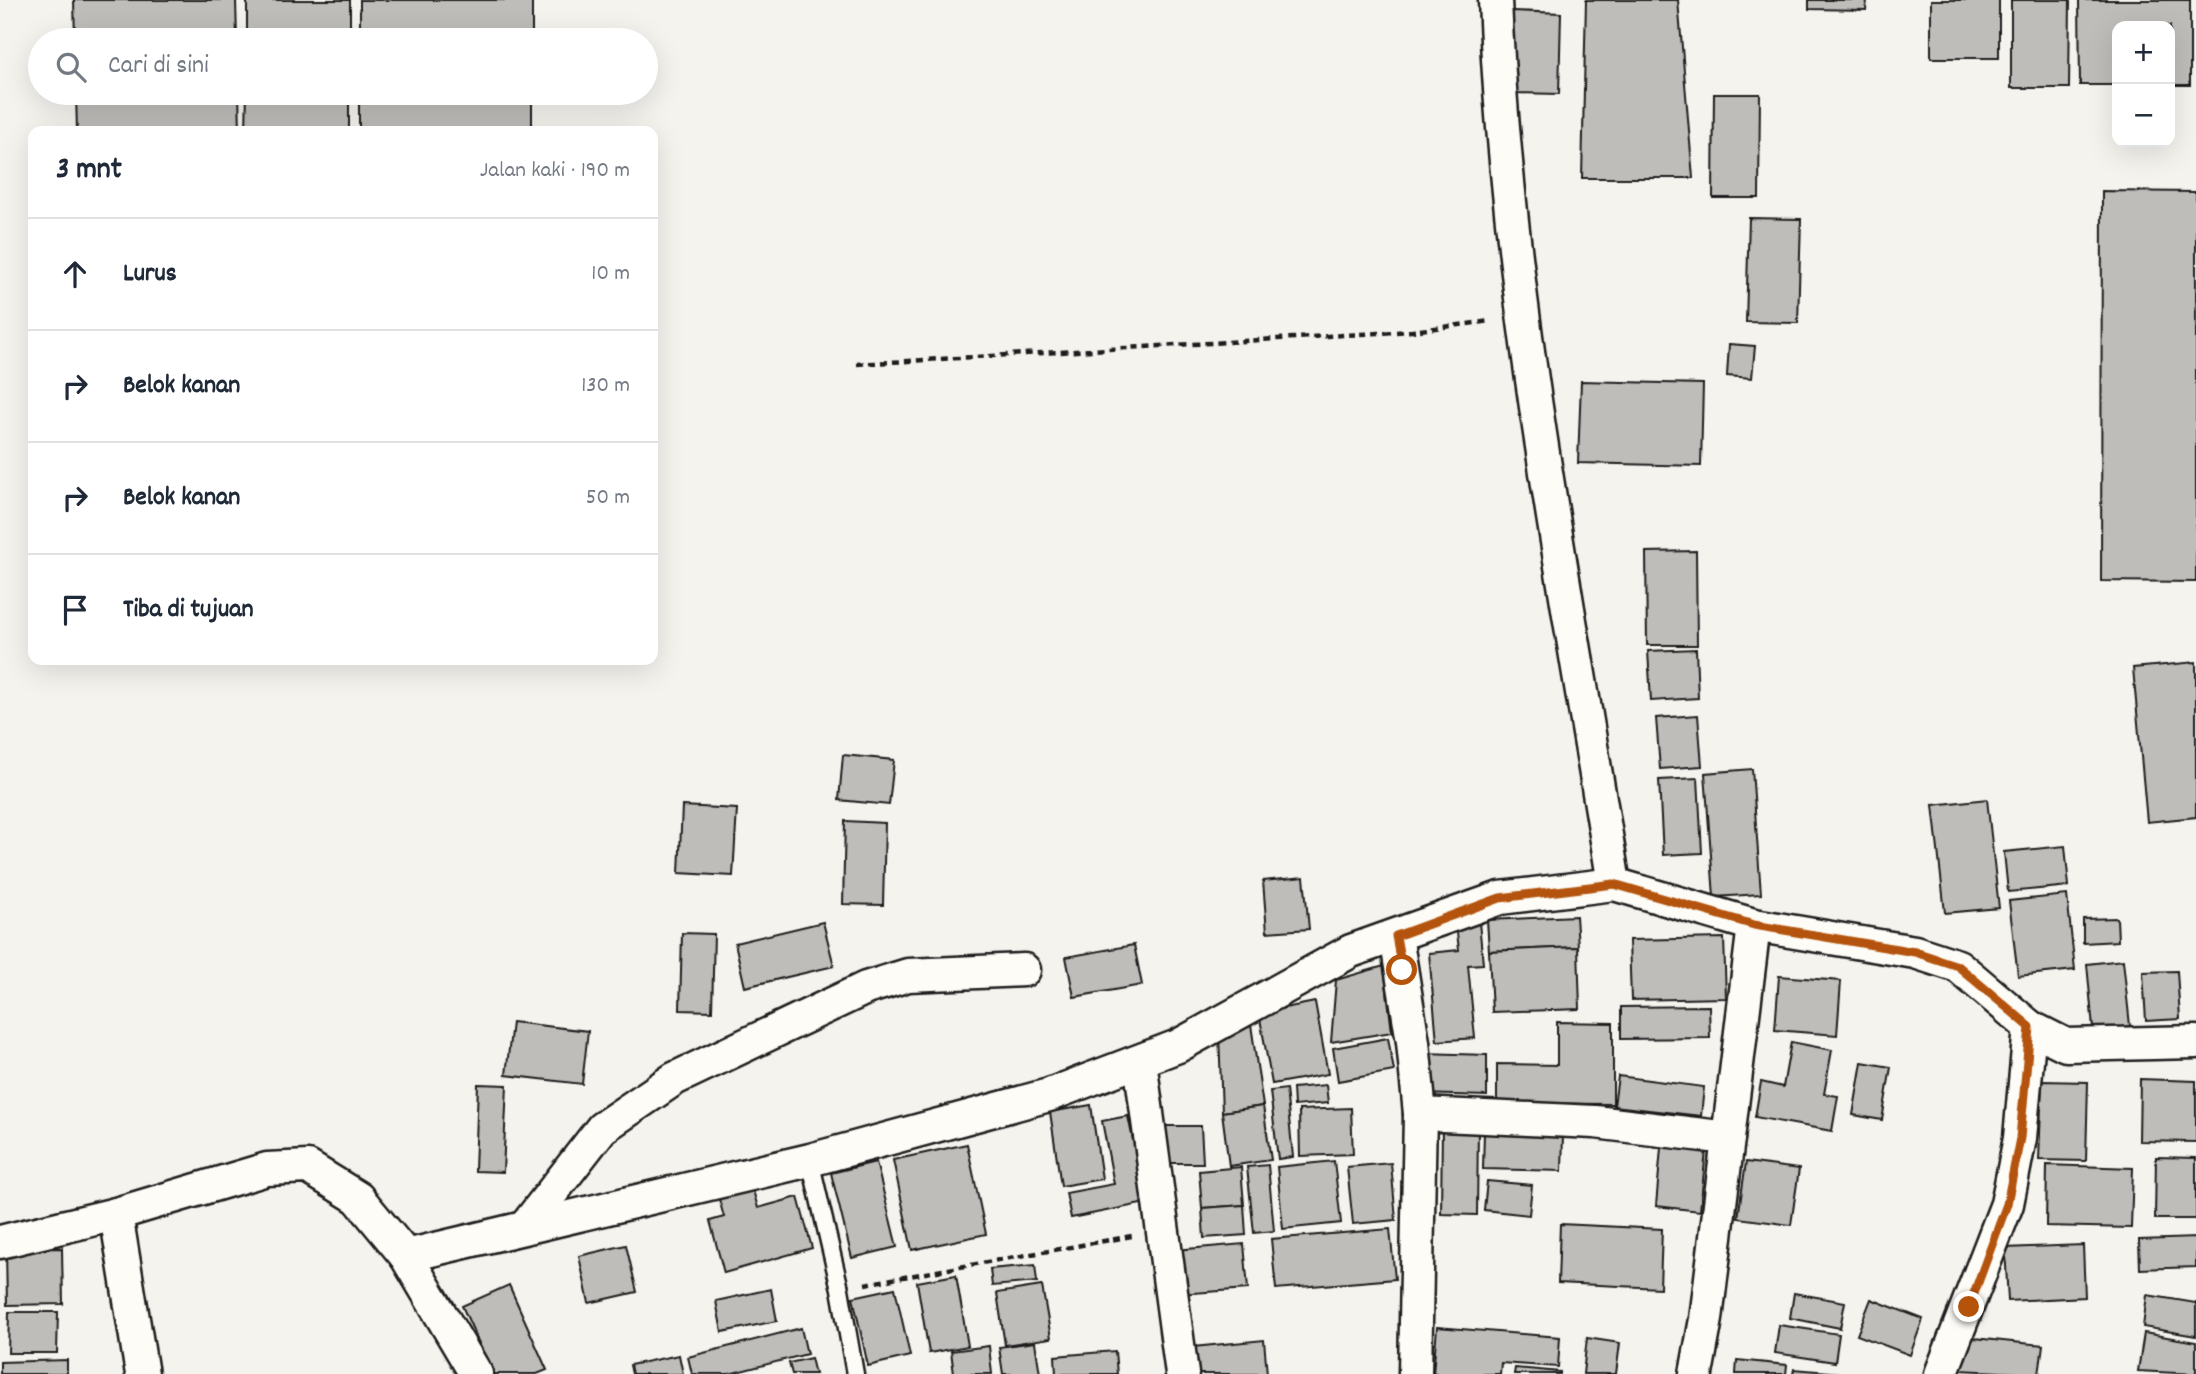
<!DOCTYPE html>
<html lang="id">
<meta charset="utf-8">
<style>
:root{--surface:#fff;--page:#f2f2f3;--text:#1f2937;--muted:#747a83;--line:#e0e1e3}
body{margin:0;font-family:Dekko,sans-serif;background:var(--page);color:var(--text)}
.controls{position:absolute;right:21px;top:21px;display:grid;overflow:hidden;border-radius:14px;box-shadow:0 7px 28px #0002}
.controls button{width:63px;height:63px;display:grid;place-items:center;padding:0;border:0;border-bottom:2px solid var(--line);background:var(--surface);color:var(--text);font:35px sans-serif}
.stop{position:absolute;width:21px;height:21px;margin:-16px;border:5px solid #b45309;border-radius:50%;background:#fff}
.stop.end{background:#b45309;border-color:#fff;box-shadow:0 2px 7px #0008}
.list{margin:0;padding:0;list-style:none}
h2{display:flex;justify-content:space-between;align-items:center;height:91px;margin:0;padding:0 28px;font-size:30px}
h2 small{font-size:23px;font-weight:400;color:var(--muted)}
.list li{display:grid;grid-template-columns:46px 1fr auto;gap:21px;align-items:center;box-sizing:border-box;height:112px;padding:0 28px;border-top:2px solid var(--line)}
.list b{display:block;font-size:26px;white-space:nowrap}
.list em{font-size:23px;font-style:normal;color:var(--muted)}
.icon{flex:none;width:38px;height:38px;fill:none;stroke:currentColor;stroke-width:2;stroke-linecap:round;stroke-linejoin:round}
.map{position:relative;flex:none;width:2196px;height:1374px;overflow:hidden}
.search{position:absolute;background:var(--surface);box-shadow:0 7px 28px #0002;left:28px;top:28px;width:630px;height:77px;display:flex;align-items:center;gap:18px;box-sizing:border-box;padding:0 24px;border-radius:38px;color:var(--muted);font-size:26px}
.panel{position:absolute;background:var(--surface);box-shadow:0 7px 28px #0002;left:28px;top:126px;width:630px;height:539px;border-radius:14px}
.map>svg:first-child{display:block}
.building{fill:#bebdba;stroke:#1c1c1c;stroke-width:2}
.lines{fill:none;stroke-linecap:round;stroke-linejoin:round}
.service-casing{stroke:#1c1c1c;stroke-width:21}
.minor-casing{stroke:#1c1c1c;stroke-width:37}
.path{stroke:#1c1c1c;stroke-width:4.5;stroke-dasharray:7 5;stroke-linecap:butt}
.service{stroke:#fdfcf7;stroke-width:16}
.minor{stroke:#fdfcf7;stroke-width:32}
.route{stroke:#b45309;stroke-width:9}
</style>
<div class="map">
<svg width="2196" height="1374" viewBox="0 0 2196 1374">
<rect width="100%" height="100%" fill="#f4f3ee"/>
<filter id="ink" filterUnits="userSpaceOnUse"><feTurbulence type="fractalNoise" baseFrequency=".0143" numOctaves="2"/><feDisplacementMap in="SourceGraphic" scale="14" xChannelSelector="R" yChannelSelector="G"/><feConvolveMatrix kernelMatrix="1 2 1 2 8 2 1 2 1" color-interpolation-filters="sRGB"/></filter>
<g filter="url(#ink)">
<g class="building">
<path d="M74 0H236L237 40H75Z"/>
<rect x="247" y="0" width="103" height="40"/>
<rect x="360" y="0" width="172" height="40"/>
<path d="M1586 0H1678L1693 178H1582Z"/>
<path d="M1809 0H1867L1866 10 1809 9Z"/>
<rect x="1931" y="0" width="68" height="58"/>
<path d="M2011 0H2070L2069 88H2011Z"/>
<path d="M2079 0H2190V85H2170V26H2117V85H2080Z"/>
<path d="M1513 11 1561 13 1559 94 1511 93Z"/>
<path d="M76 93H239L240 131H77Z"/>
<path d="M247 93H349V131H246Z"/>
<rect x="359" y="93" width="173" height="38"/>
<path d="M1714 94H1760L1759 198H1713Z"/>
<path d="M2102 191 2196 192V582L2101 581Z"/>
<path d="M1749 218 1801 219 1798 323 1746 322Z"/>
<path d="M1729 344 1755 346 1752 378 1727 376Z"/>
<path d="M1581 381 1703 384 1701 466 1578 463Z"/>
<path d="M1696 551 1697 645H1647L1646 552Z"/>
<path d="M1696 649 1698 698 1651 701 1648 651Z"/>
<path d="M2196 662V817L2147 822 2133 668Z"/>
<path d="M1698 715 1702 766 1660 769 1656 718Z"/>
<path d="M843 755 894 760 889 805 839 800Z"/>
<path d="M1752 769 1761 894 1714 897 1705 773Z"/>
<path d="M1698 778 1702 853 1663 855 1659 780Z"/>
<path d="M1987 799 1999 908 1945 913 1933 805Z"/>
<path d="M682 806 737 809 733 876 679 873Z"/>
<path d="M845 821 885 823 883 905 843 904Z"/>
<path d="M2065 846 2069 886 2008 892 2004 852Z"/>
<path d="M1304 877 1309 929 1267 932 1263 881Z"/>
<path d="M2067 895 2075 970 2018 976 2009 901Z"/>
<path d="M1576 916 1578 947 1489 951 1487 920Z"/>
<path d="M2117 918 2118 941 2083 943V919Z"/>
<path d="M823 922 834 966 745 987 735 943Z"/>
<path d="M1479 922 1483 964 1468 965 1475 1038 1437 1041 1429 953 1459 950 1456 924Z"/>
<path d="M682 933 714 934 712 1011 680 1010Z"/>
<path d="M1724 938 1726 998 1631 1000 1629 940Z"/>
<path d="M1134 945 1142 985 1074 997 1066 957Z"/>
<path d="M1578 947 1580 1009 1492 1012 1489 951Z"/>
<path d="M2123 960 2131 1035 2094 1039 2087 964Z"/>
<path d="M1384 966 1392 1032 1331 1042 1336 980Z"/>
<path d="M2177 971 2180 1019 2146 1021 2143 972Z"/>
<path d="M1779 976 1841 981 1837 1035 1775 1030Z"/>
<path d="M1315 1002 1328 1074 1272 1084 1259 1013Z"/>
<path d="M1709 1006 1710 1038 1621 1039V1007Z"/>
<path d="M1249 1011 1263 1106 1222 1112 1219 1034Z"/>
<path d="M512 1022 588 1031 582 1084 506 1075Z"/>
<path d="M1557 1022 1613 1023V1104L1497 1103V1064L1557 1065Z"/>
<path d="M1388 1038 1394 1071 1338 1081 1333 1048Z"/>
<path d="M1791 1042 1832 1050 1824 1094 1838 1096 1832 1131 1755 1117 1761 1082 1783 1087Z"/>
<path d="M1423 1053 1487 1055V1096L1422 1094Z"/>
<path d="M1862 1062 1891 1067 1882 1120 1853 1115Z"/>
<path d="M1618 1076 1704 1087 1701 1116 1614 1106Z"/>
<path d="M2140 1079 2196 1081V1142L2139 1141Z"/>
<path d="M2042 1081 2088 1082 2086 1161 2039 1160Z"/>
<path d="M478 1084 507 1085 503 1172 475 1171Z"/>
<path d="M1326 1085 1328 1103 1294 1106 1293 1088Z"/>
<path d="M1286 1089 1293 1157 1278 1159 1270 1091Z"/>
<path d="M1091 1105 1102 1179 1061 1186 1050 1112Z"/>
<path d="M1263 1106 1271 1160 1229 1166 1222 1112Z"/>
<path d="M1351 1108 1353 1154 1300 1156 1299 1110Z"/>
<path d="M1128 1116 1146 1203 1071 1218 1066 1193 1114 1184 1102 1121Z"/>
<path d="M1163 1126H1201L1203 1163H1168Z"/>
<path d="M1442 1127H1478L1477 1215 1441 1214Z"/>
<path d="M1484 1132 1563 1134 1562 1171 1483 1169Z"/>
<path d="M1662 1136 1707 1140 1700 1211 1656 1206Z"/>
<path d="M967 1144 986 1234 912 1250 893 1160Z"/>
<path d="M2156 1157 2196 1158V1219H2155Z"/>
<path d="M1334 1161 1341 1223 1283 1229 1277 1167Z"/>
<path d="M876 1162 897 1247 852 1258 831 1173Z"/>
<path d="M1746 1162 1799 1169 1791 1225 1738 1218Z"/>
<path d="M1391 1163 1396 1220 1353 1224 1347 1167Z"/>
<path d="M1268 1165 1274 1231 1254 1233 1247 1167Z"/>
<path d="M2047 1165 2133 1168 2131 1228 2046 1226Z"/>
<path d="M1241 1167 1244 1205 1202 1208 1199 1171Z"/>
<path d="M1487 1181 1532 1185 1529 1215 1484 1210Z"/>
<path d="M751 1183 758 1208 798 1197 812 1248 724 1273 710 1221 724 1217 717 1192Z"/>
<path d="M1244 1205 1246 1235 1204 1238 1202 1208Z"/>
<path d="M1560 1224 1662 1229 1660 1288 1558 1283Z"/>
<path d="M1390 1229 1395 1279 1276 1289 1271 1239Z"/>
<path d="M2196 1238V1267L2140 1269 2139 1240Z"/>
<path d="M1244 1244 1248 1289 1179 1294 1175 1250Z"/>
<path d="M626 1245 637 1292 589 1303 579 1256Z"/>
<path d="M2083 1245 2085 1297 2008 1301 2005 1248Z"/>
<path d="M62 1248 63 1304 7 1305 6 1249Z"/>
<path d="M1035 1265 1037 1282 992 1286 990 1269Z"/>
<path d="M956 1275 968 1346 929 1353 917 1282Z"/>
<path d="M509 1285 547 1370 537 1374H493L462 1306Z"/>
<path d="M1042 1286 1051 1338 1005 1345 997 1293Z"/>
<path d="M895 1288 910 1356 868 1366 853 1297Z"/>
<path d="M771 1289 777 1321 722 1332 716 1301Z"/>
<path d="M1794 1293 1845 1302 1840 1328 1790 1318Z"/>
<path d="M2147 1295 2196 1303V1336L2143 1327Z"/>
<path d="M1871 1299 1923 1319 1910 1355 1857 1335Z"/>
<path d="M9 1312H58L57 1353H8Z"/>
<path d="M1779 1325 1839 1334 1835 1362 1775 1353Z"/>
<path d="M1437 1327 1560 1337 1558 1367 1501 1363 1500 1374H1433Z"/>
<path d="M801 1328 807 1354 729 1374H692L688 1357Z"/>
<path d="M2144 1333 2196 1342V1374L2138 1371Z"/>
<path d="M1964 1337 2043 1345 2039 1374 1960 1370Z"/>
<path d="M1587 1338 1620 1343 1616 1374H1583Z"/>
<path d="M1264 1340 1267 1374H1186L1183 1348Z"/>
<path d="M1035 1342 1040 1374H1003L999 1347Z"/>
<path d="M989 1346 992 1374H954L951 1351Z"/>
<path d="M1115 1351 1117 1374H1056L1055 1356Z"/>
<path d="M679 1355 683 1374H632L630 1365Z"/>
<path d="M811 1358 815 1374H792L789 1363Z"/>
<path d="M67 1360V1374H0V1362Z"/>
<path d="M1737 1360 1787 1365 1786 1374H1736Z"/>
<path d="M1515 1368 1560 1372V1374H1514Z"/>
<path d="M1794 1369 1840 1373V1374H1793Z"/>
</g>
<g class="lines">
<g class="service-casing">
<path id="service" d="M810 1160 840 1289 855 1374"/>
</g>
<g class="minor-casing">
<g id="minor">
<path d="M1495 0C1507 297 1567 591 1614 884"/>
<path d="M1396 936 1413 1042 1420 1114 1415 1374"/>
<path d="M1140 1061 1182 1374"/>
<path d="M1420 1114 1595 1122 1728 1138"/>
<path d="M116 1214 142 1374"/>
<path d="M525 1227 602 1128 674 1079 866 988 908 975 1024 970"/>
<path d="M0 1242 116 1214 267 1169 308 1167 358 1198 406 1256 810 1160 1049 1095 1178 1046 1351 951 1500 898 1614 884 1754 925 1915 952 1958 966 2030 1027 2066 1045 2196 1042"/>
<path d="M406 1256 476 1374"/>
<path d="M1696 1374 1706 1319 1754 925"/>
<path d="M1941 1374 2007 1204 2020 1138 2030 1027"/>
</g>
</g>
<g class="path">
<path d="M857 364 1412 331 1491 321"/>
<path d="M865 1284 1132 1236"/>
</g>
<use href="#service" class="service"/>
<use href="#minor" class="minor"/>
</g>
</g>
<g class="lines" filter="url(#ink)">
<path class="route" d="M1402 970 1396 936 1500 898 1614 884 1754 925 1915 952 1958 966 2030 1027 2020 1138 2007 1204 1969 1307"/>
</g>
</svg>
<div class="controls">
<button>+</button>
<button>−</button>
</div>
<div class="stop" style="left:1402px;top:970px"></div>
<div class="stop end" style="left:1969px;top:1307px"></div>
<div class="search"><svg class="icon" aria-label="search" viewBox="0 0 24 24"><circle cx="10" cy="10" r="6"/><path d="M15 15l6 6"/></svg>Cari di sini</div>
<section class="panel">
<h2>3 mnt<small>Jalan kaki · 190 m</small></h2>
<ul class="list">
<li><svg class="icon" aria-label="ahead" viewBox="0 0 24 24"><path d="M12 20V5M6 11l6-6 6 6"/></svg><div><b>Lurus</b></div><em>10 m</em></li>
<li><svg class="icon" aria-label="right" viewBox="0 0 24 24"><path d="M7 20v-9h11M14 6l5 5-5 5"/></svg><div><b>Belok kanan</b></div><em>130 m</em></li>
<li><svg class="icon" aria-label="right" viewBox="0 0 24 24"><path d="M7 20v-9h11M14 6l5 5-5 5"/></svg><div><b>Belok kanan</b></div><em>50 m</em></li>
<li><svg class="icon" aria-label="arrive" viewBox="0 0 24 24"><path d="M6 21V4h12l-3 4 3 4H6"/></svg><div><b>Tiba di tujuan</b></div></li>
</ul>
</section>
</div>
